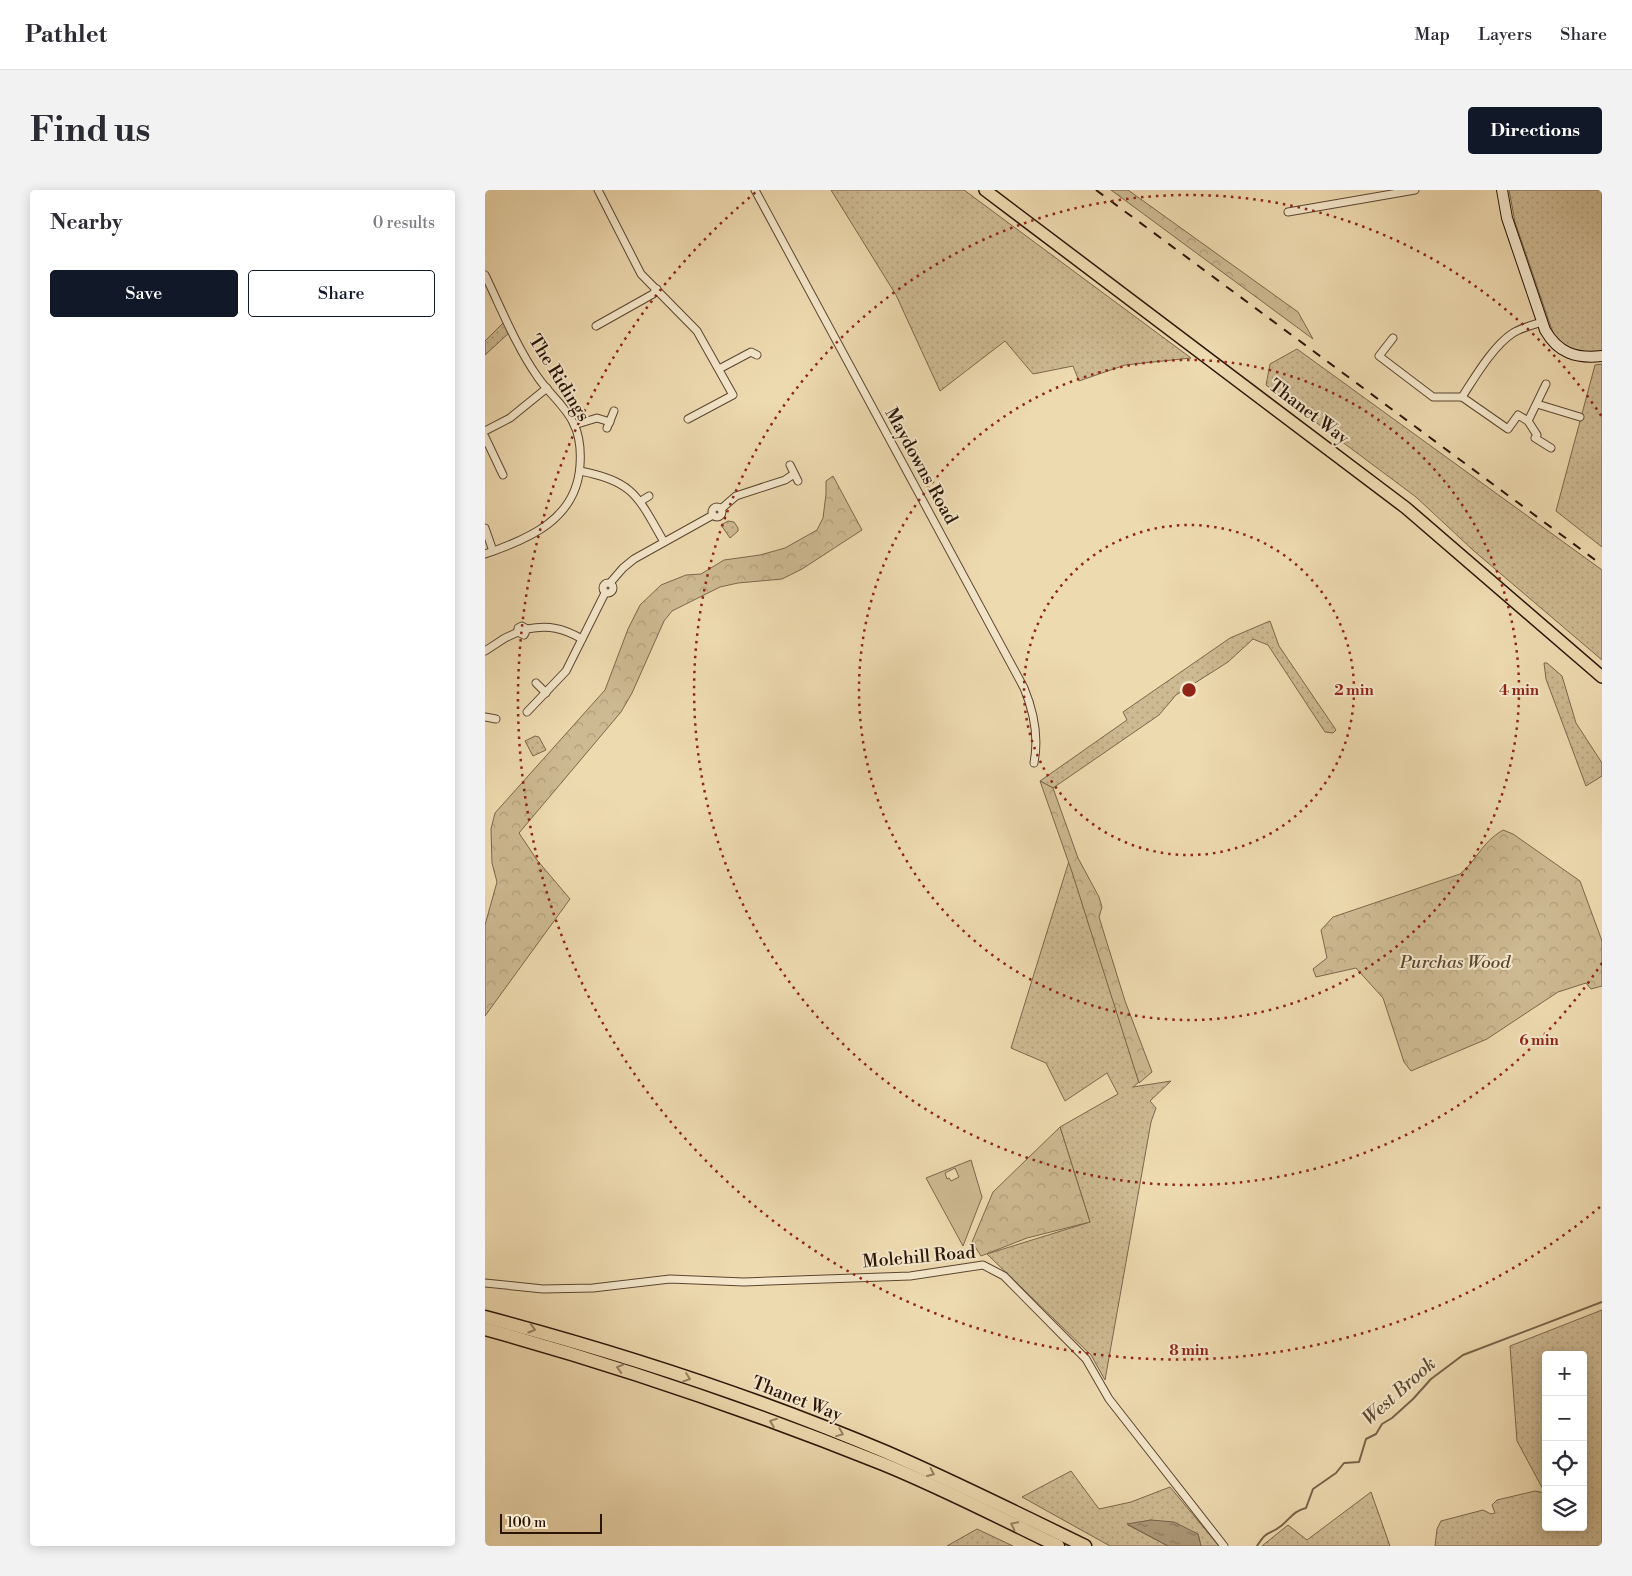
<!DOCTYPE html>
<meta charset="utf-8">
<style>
:root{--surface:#fff;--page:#f2f2f3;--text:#2b2b33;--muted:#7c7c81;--line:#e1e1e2;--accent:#111827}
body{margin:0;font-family:"Libre Bodoni",serif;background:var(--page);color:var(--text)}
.controls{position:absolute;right:15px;bottom:15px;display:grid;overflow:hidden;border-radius:5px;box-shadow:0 2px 12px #0003}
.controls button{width:45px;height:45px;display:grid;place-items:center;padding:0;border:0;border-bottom:1px solid var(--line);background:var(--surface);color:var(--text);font:25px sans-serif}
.scale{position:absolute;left:15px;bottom:12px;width:102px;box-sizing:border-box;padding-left:5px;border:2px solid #2a1507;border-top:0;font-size:14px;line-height:18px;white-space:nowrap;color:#2a1507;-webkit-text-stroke:4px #f4e7cb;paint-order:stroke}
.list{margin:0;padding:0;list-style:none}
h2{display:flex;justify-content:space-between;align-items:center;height:65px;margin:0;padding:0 20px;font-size:21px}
h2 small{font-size:16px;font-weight:400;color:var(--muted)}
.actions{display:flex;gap:10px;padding:15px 20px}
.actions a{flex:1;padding:11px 0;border:1px solid var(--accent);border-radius:5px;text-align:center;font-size:18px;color:var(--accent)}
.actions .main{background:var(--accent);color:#fff}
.icon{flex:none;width:28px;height:28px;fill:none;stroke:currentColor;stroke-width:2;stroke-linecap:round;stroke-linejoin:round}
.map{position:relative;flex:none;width:1117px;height:1356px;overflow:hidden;border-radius:5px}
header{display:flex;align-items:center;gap:30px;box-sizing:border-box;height:70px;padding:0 25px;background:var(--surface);border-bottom:1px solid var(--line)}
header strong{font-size:24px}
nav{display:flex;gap:28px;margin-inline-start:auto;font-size:18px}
.intro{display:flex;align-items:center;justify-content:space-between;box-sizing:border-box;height:120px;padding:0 30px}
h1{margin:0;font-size:35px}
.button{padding:12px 22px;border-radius:5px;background:var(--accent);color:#fff;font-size:18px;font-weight:700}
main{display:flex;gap:30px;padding:0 30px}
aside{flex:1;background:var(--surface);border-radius:5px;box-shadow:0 2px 12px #0003}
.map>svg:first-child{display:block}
.grass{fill:url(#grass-dots);stroke:#7c674c;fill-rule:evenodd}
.forest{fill:url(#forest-crowns);stroke:#7c674c}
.garden{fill:#cdb992;stroke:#7c674c;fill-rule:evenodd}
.water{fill:url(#water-ripples);stroke:#77634a}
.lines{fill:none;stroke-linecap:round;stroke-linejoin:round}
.stream{stroke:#77634a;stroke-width:2}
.minor-casing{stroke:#5b4631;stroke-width:9}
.secondary-casing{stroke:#2a1507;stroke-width:12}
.primary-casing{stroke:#2a1507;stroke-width:14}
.trunk-casing{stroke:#2a1507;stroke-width:15}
.minor{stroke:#f4e7cb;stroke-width:7}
.secondary{stroke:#f4e7cb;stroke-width:10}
.primary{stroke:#eedaaf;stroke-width:11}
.trunk{stroke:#eedaaf;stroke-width:12}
.rail{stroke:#2a1507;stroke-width:2;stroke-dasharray:9 9;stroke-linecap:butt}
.oneway{stroke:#968163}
.ring{fill:none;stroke:#8f2418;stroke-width:2.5;stroke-dasharray:2.5 5}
.labels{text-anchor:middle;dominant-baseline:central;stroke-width:4;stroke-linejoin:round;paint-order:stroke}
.street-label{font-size:18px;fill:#2a1507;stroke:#f4e7cb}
.park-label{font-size:18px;font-style:italic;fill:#5b4631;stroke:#f4e7cb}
.water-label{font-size:19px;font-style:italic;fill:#5e4933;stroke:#f4e7cb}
.centre{fill:#8f2418;stroke:#f4e7cb;stroke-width:2.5}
.ring-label{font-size:15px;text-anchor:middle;font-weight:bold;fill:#8f2418;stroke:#f4e7cb;stroke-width:4;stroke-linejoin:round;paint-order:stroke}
</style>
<header>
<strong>Pathlet</strong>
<nav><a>Map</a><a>Layers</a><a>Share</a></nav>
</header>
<div class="intro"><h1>Find us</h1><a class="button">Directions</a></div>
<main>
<aside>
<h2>Nearby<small>0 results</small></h2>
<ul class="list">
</ul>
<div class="actions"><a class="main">Save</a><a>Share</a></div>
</aside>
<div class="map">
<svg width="1117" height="1356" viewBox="0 0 1117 1356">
<defs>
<pattern id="grass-dots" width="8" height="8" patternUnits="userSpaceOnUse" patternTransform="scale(1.25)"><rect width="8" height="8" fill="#cdb992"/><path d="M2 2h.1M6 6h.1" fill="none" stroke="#b09e7c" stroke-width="1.8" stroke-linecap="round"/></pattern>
<pattern id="forest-crowns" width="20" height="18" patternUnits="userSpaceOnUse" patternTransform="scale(1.25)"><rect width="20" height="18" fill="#cdb992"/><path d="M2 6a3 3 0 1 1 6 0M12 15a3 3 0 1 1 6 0" fill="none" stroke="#b09e7c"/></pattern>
<pattern id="water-ripples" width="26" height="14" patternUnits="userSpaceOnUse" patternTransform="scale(1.25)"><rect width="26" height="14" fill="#ab9776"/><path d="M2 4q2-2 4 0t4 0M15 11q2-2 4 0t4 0" fill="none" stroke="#8b7a5f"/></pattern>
</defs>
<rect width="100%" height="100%" fill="#eedaaf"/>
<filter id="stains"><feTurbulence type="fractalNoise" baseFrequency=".004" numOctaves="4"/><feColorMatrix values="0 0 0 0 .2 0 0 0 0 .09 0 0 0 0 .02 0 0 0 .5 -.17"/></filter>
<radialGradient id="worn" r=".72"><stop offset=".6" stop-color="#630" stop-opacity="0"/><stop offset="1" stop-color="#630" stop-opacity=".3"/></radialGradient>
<g class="grass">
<path d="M346 0H479L706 168 640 175 594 191 588 176 548 184 520 151 455 201 411 105Z"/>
<path d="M1024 0H1117V162C1092 163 1085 163 1068 143L1030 32Z"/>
<path d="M18 133 25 142 0 165V151Z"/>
<path d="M812 159 1117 380V470L989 361 931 307 781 195 785 174Z"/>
<path d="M1117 174V357L1071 321 1110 175Z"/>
<path d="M243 331 249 332 253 338V341L245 348 236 335Z"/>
<path d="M785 431 794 456 851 540 848 543 840 542 783 455 768 449 743 472 691 505 674 525 568 598 555 591 642 530 638 522 745 448Z"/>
<path d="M1059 473H1062L1077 486 1091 533 1117 573V586L1101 596 1061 489Z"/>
<path d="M50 546 54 547 61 560 48 566 40 551Z"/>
<path d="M584 671 654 892 648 897 686 891 665 911 671 918 666 932 620 1190 606 1165 502 1064 605 1032 575 937 633 904 622 883 580 911 561 873 526 858Z"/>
<path d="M1117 1120V1356H950L952 1339 956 1331 998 1320 1006 1324 1010 1323 1007 1315 1012 1310 1050 1301 1060 1303 1032 1251 1025 1156ZM1061 1165H1098V1337H1061Z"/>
<path d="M586 1281 614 1319 646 1312 685 1297 734 1356H716L713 1344 666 1330 643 1335 683 1356H625L537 1307Z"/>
<path d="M886 1302 905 1356H777L803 1335 822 1350Z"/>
<path d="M492 1339 528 1356H462Z"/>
</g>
<g class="forest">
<path d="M626 0H643L813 122 828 149Z"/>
<path d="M348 286 377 340 317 379 297 389 253 393 235 397 187 421 179 431 147 503 136 522 34 643 52 670 85 709 0 826V735L12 692 7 673 6 639 10 623 120 500 143 439 155 415 176 395 201 385 216 384 239 370 275 365 300 358 332 340 338 328 341 304V291Z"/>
<path d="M555 591 568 598 593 668 614 707 617 717 614 727 640 811 667 882 654 893 587 682Z"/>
<path d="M1018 640 1028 644 1095 691 1117 751V796L1106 799 1101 793 1073 802 1002 849 926 881 919 872 898 808 871 778 831 787 828 779 842 768 836 740 848 727 975 684C994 668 995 654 1018 640Z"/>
<path d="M575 937 605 1032 542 1048 496 1066 487 1052 508 1002Z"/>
</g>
<path class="garden" d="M486 970 497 1007 478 1056 441 988ZM470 978 474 987 466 991 464 988 462 989 460 983Z"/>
<path class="water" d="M666 1330 689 1332 713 1344 716 1356H683L642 1334Z"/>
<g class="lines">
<path class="stream" d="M772 1356C783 1339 783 1346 796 1336 805 1329 808 1321 821 1318L828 1299 851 1283 859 1273 874 1272 881 1249 891 1244 897 1234 907 1228 928 1209 946 1189 978 1165 1117 1112"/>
<g class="minor-casing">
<g id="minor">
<path d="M113 0 156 84 212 141 248 205 203 229"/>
<path d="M270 0 539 498C549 522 554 547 549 573"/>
<path d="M803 22 930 0"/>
<path d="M0 85C16 118 31 156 52 186 63 203 80 215 89 234 95 247 96 261 95 275 92 329 44 349 0 364"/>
<path d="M111 136 168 104 172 99"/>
<path d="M908 148 894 166 948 207H977L1023 239 1033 225 1043 231 1061 194"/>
<path d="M234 179 266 162 272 165"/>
<path d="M977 207C990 187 1008 156 1028 143 1036 138 1047 135 1057 132"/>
<path d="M1052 214 1095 227"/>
<path d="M1043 231 1052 245 1050 248 1066 258"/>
<path d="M89 235 112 228 125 232"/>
<path d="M122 238 129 221"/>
<path d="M0 241 25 228 62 198"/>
<path d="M0 247 18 285"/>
<path d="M305 275 313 291"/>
<path d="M95 281C149 291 153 307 179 352"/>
<path d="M156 311 164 306"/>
<circle cx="232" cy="322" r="5"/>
<path d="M236 319 251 306 300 290 309 284"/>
<path d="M0 338 8 361"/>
<circle cx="123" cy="398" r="5"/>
<path d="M125 393 138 378 149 369 228 325"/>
<path d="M42 439 39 445 33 442V438L37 436 42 439C64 435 78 438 97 449"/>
<path d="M0 461 20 448 33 442"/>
<path d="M51 493 61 503"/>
<path d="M42 522 81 481 120 403"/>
<path d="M0 527 11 529"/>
<path d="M0 1093 58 1099 108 1098 185 1089 259 1092 425 1086 498 1075 519 1086 601 1169 624 1209 739 1356"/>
</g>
</g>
<g class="secondary-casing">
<path id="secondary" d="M1017 0 1022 28 1060 140C1073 163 1091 169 1117 166"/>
</g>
<g class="primary-casing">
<path id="primary" d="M500 0 921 318 1117 487"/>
</g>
<g class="trunk-casing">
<g id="trunk">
<path d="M0 1127C136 1163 271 1207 401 1262 468 1291 534 1324 600 1356"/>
<path d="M0 1139C135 1176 268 1222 398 1274 457 1298 515 1328 573 1356"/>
</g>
</g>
<use href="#minor" class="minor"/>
<use href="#secondary" class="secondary"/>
<use href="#primary" class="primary"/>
<use href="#trunk" class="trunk"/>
<path class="rail" d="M611 0 1117 375"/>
</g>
<defs><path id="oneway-chevron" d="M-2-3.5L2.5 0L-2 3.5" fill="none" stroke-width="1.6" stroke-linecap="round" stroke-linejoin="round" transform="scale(1.25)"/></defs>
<g class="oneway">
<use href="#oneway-chevron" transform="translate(47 1139) rotate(16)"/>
<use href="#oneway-chevron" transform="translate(135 1178) rotate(-164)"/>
<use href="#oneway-chevron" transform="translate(202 1188) rotate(19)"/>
<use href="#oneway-chevron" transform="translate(288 1232) rotate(-159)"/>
<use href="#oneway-chevron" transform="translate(355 1243) rotate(22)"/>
<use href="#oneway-chevron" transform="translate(446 1283) rotate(24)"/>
<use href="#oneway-chevron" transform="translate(529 1335) rotate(-154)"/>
</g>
<g class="ring">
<circle cx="704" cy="500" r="165"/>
<circle cx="704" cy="500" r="330"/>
<path d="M1117 773A495 495 0 1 1 1117 227"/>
<path d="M1115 1017A660 660 0 0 1 271 2"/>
</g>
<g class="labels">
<g class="street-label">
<text transform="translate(74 188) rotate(58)">The Ridings</text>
<text transform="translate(824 222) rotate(37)">Thanet Way</text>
<text transform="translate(436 276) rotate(61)">Maydowns Road</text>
<text transform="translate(434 1067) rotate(-5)">Molehill Road</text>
<text transform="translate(312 1209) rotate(21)">Thanet Way</text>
</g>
<g class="park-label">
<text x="970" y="772">Purchas Wood</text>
</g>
<g class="water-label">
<text transform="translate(914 1201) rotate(-42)">West Brook</text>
</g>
</g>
<circle cx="704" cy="500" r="8" class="centre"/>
<g class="ring-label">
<text x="869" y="505">2 min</text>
<text x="1034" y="505">4 min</text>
<text x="1054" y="855">6 min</text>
<text x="704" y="1165">8 min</text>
</g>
<rect width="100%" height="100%" filter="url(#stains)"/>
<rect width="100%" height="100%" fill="url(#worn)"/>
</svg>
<div class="controls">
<button>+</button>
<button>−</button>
<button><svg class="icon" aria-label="locate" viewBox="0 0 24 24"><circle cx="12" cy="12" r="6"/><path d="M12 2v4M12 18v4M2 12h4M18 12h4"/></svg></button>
<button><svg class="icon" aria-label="layers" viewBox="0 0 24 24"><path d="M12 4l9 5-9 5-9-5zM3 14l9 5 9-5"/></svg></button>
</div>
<div class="scale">100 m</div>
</div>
</main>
